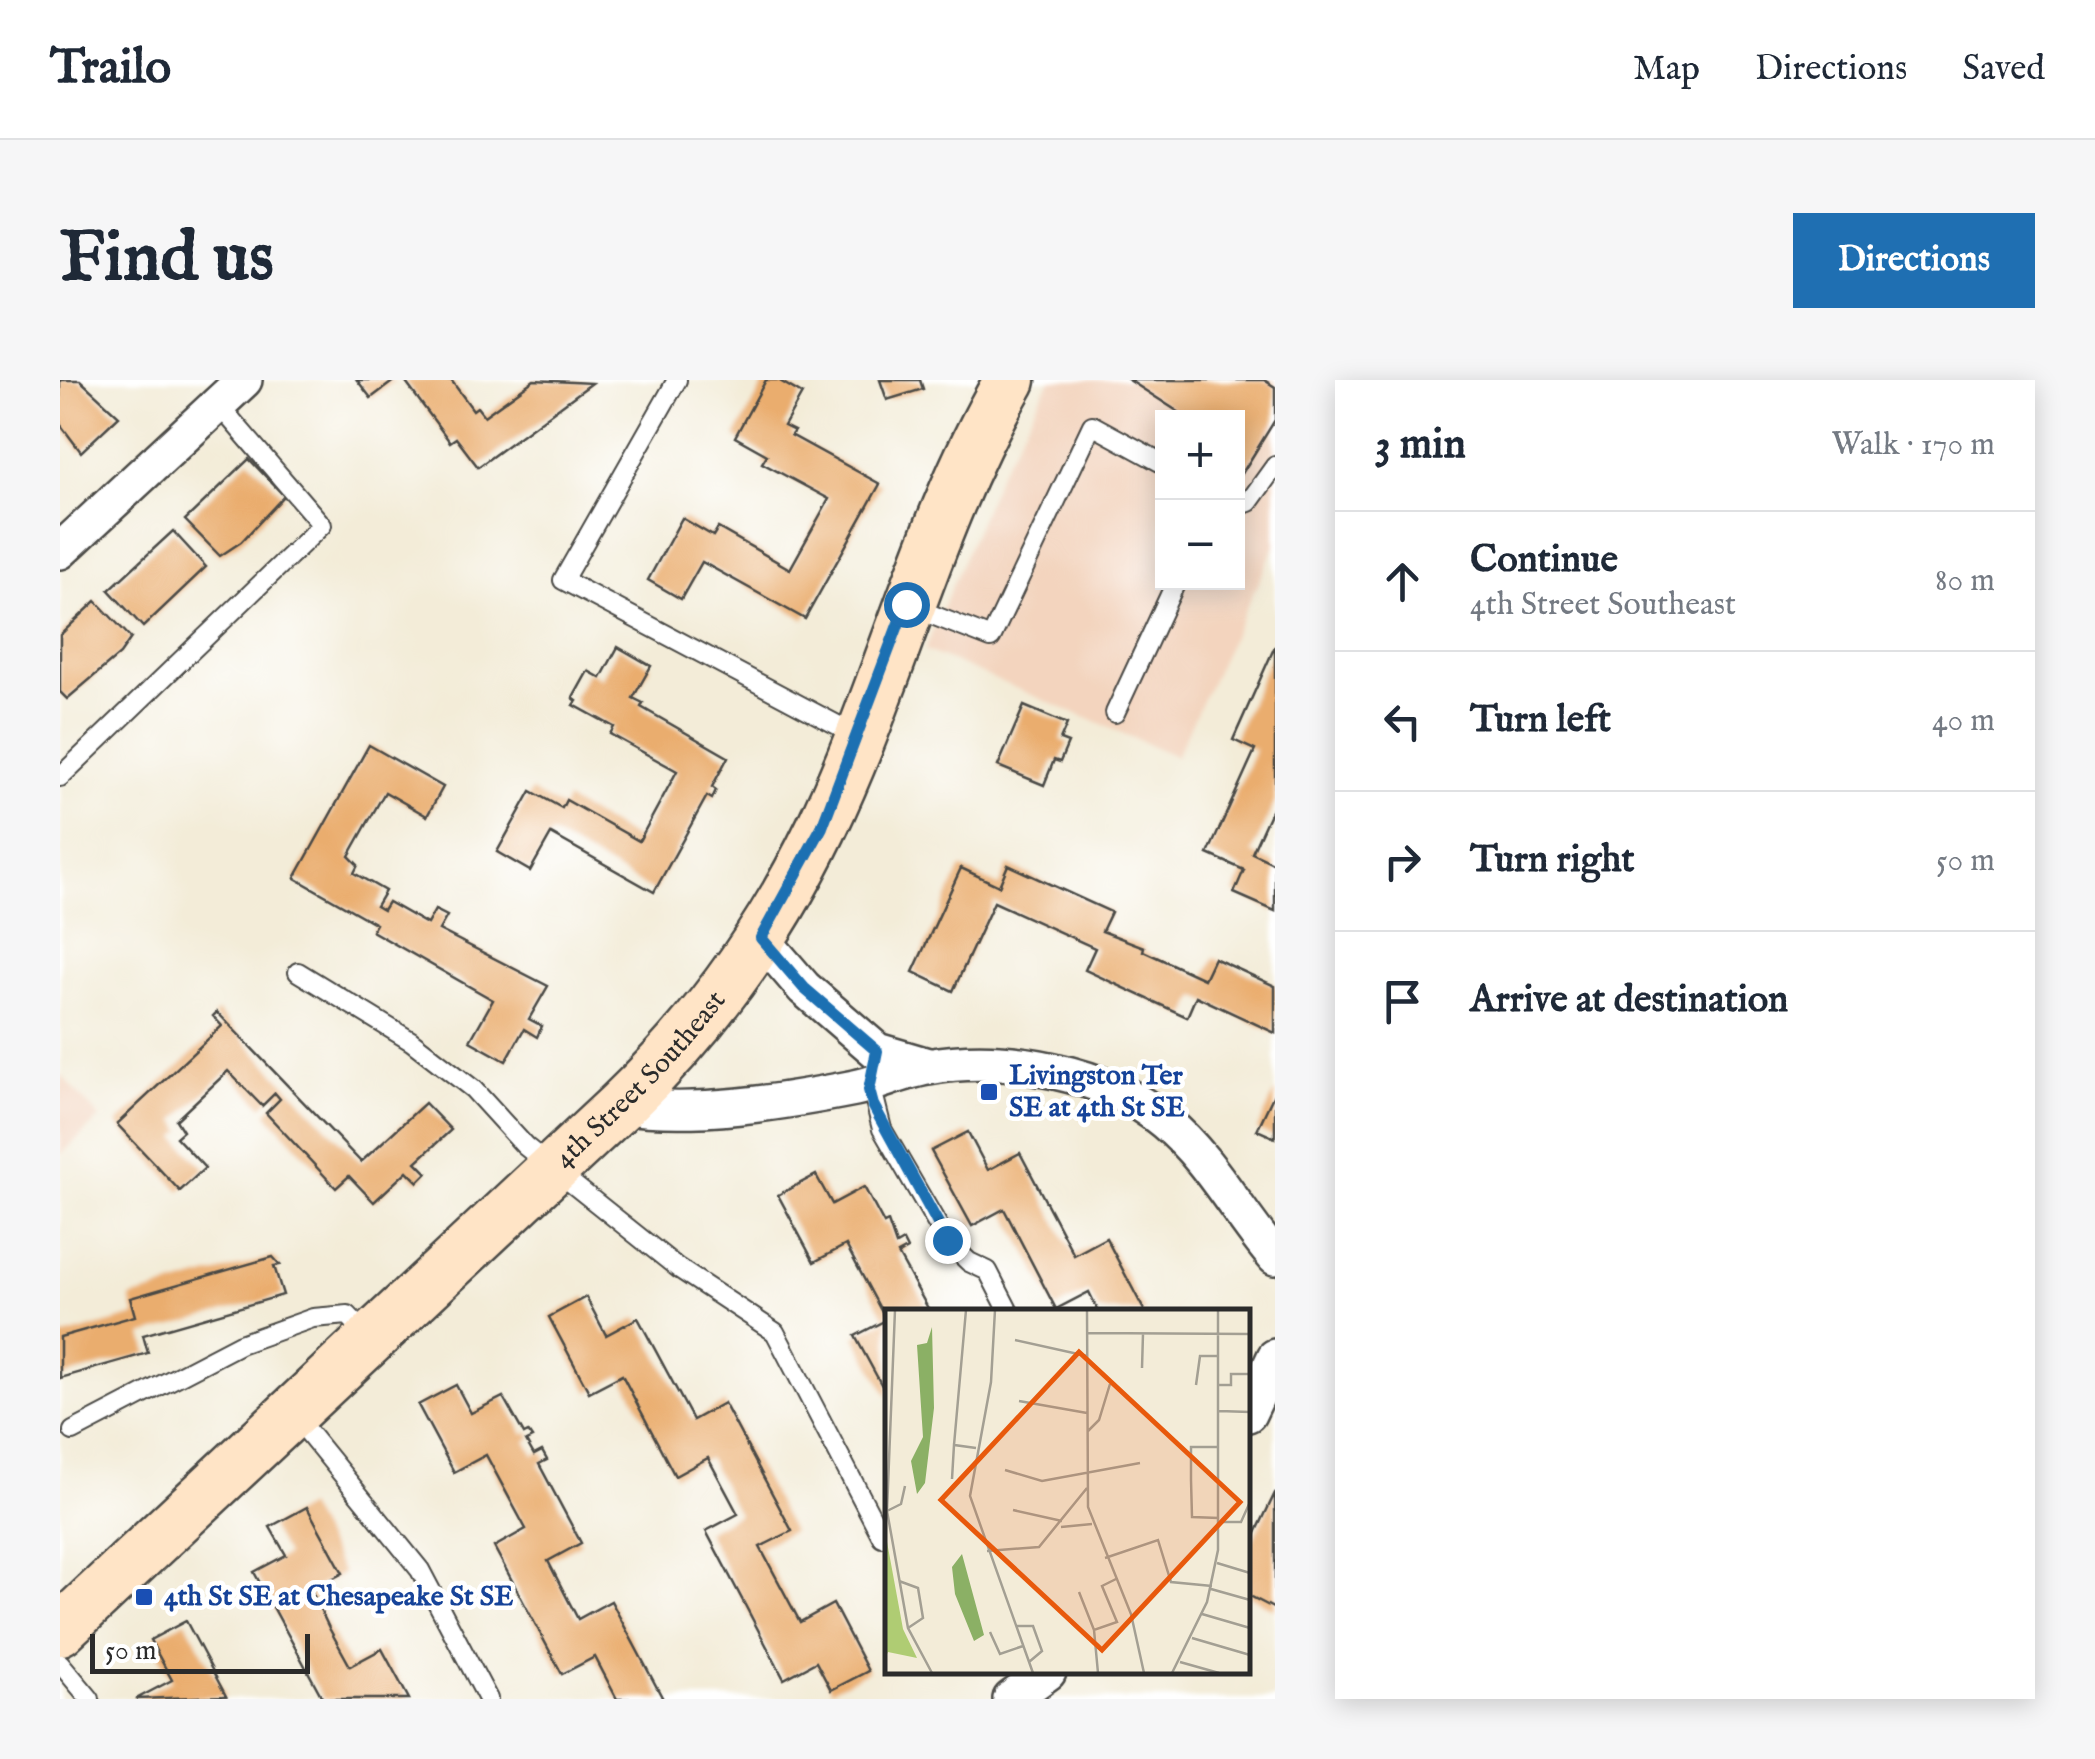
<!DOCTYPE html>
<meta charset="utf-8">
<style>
:root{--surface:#fff;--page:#f6f6f7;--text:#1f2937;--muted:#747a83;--line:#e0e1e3;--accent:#1f6fb2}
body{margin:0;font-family:"IM FELL English",serif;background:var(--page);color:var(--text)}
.controls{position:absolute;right:30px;top:30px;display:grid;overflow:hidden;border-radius:0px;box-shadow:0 5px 25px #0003}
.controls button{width:90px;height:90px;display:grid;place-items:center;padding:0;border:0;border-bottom:2px solid var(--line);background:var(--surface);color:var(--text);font:50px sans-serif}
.scale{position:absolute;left:30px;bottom:25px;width:220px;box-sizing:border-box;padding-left:10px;border:5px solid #2b2b2b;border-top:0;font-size:28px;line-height:35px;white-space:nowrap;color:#2b2b2b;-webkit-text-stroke:8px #fff;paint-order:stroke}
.stop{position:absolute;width:30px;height:30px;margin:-22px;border:8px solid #1f6fb2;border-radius:50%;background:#fff}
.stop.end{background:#1f6fb2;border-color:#fff;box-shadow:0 2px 10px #0008}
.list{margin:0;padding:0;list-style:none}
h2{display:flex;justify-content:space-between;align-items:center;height:130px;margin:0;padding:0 40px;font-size:42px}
h2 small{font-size:32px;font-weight:400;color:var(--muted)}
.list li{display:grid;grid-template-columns:65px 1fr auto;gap:30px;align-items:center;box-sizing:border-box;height:140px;padding:0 40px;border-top:2px solid var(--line)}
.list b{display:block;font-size:38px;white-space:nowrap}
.list p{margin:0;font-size:32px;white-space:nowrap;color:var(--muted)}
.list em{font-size:32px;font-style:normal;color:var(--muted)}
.icon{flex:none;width:55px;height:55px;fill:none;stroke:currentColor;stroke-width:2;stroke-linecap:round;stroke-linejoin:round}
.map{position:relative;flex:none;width:1215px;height:1319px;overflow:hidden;border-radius:0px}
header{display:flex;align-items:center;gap:60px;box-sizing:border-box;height:140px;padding:0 50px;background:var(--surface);border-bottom:2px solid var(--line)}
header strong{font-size:48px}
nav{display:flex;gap:55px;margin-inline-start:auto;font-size:35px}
.intro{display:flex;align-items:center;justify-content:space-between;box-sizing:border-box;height:240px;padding:0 60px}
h1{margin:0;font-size:70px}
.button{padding:25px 45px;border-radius:0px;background:var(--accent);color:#fff;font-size:35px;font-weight:700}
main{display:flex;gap:60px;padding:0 60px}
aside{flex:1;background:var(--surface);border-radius:0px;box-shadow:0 5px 25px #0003}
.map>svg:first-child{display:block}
.built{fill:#f3d4be;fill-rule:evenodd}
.building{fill:#eaad6e}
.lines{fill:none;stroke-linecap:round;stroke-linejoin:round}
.lane-casing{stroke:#494845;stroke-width:22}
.street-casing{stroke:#494845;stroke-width:40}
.secondary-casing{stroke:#494845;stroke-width:55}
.lane{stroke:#fff;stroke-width:18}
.street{stroke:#fff;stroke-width:35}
.secondary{stroke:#ffe4c6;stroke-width:50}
.route{stroke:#1f6fb2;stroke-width:12}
.transit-dot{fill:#1a4fb4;stroke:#fff;stroke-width:4}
.labels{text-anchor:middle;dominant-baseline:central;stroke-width:9;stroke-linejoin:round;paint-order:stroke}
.transit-label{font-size:28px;font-weight:bold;fill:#164399;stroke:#fff;text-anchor:start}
.street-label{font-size:28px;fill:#2b2b2b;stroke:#fff}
.inset-road{fill:none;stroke:#a39f93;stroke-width:2.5}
.view{fill:#e8590c;fill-opacity:0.15;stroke:#e8590c;stroke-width:5}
.inset-edge{fill:none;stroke:#2b2b2b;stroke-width:5}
</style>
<header>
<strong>Trailo</strong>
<nav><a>Map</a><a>Directions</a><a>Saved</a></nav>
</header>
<div class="intro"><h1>Find us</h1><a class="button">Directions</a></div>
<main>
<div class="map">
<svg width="1215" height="1319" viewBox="0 0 1215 1319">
<rect width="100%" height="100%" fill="#fff"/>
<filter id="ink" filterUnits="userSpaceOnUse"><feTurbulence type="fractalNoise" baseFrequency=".01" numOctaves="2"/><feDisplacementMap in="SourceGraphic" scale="20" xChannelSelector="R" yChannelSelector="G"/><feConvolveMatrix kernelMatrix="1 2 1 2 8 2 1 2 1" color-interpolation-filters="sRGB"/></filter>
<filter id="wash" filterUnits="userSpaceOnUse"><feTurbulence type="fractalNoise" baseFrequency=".0048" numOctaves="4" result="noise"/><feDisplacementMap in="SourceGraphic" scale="40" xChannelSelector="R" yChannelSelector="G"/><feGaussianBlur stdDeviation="2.25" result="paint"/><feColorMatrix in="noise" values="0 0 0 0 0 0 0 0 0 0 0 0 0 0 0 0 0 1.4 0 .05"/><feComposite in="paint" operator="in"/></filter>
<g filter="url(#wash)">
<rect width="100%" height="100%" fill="#f3ecd8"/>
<g class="built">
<path d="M990 0H1215V166L1116 376 865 270 938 96ZM1102 38H1178V202H1102Z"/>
<path d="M0 694 40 738 0 775Z"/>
</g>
<g id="blocks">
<g class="building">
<path d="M0 0H20L59 36 21 72 0 44Z"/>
<path d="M297 0H335L311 18Z"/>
<path d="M344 0H391L413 30 417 27 424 36 474 0 532 3 418 87 396 58 390 62Z"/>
<path d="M706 0H718L742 14 724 46 734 51 731 55 820 104 745 239 642 182 621 219 588 200 622 138 653 156 658 148 730 189 769 119 702 83 707 75 675 57Z"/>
<path d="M820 0H860L863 9 827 20Z"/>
<path d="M1069 0H1204L1215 7V40L1178 100V38H1128Z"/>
<path d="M189 79 224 116 181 162 160 176 125 140Z"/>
<path d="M113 151 146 187 83 247 49 210Z"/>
<path d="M36 221 71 258 60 274 7 319 0 312V255Z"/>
<path d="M1215 266V422L1192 473 1215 484V531L1174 513 1184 490 1148 474 1195 370 1173 360Z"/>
<path d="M558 267 591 286 573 318 583 323 581 327 668 377 652 407 656 410 652 419 647 416 594 512 491 454 470 491 437 472 471 411 502 428 506 420 579 461 617 391 550 354 554 347 514 325 517 321 513 318 528 291 541 298Z"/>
<path d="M964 326 1007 344 1000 360 1008 363 1000 382 994 380 984 405 938 386Z"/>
<path d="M309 365 383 407 367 436 325 412 289 476 298 485 294 493 325 511 316 526 323 530 328 522 367 544 375 530 387 536 379 550 488 606 469 639 482 646 477 657 464 649 446 681 410 661 433 620 312 551 316 544 235 498Z"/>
<path d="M948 485 1051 532 1042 551 1084 567 1083 571 1144 599 1154 578 1215 606V653L1136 616 1127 637 1025 590 1035 568 934 522 893 611 853 592 901 488 939 506Z"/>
<path d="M157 632 301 782 365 723 391 750 356 782 367 793 358 802 347 791 314 822 289 796 276 808 206 733 220 719 215 713 202 726 168 691 116 740 123 751 116 757 145 788 120 811 57 744 162 646 153 636Z"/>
<path d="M1215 712V758L1197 750Z"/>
<path d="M908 752 928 790 960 773 1014 875 1046 858 1085 932H1039L1029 912 996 929 944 829 912 846 871 771Z"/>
<path d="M756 795 772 824 804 807 824 844 828 842 836 865 843 861 847 869 838 874 870 932H828V1017L795 956 826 940 786 865 754 882 718 815Z"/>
<path d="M213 877 220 885 214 886 223 915 83 955 88 973 0 998V957L75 936 70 918Z"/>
<path d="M526 917 546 955 578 938 633 1040 664 1023 732 1151 700 1167 740 1242 773 1224 808 1291 771 1310 756 1282 724 1299 646 1151 678 1134 648 1078 615 1096 562 995 529 1012 489 937Z"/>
<path d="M396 1005 411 1033 443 1017 464 1054 468 1052 472 1058 466 1061 474 1075 482 1071 487 1080 479 1084 521 1163 488 1181 518 1239 551 1221 603 1319H557L535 1277 502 1294 434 1167 466 1149 426 1075 394 1092 358 1025Z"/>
<path d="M1215 1113V1229L1188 1215V1170Z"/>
<path d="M247 1127 283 1193 251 1210 269 1248 290 1286 322 1269 349 1319H263L194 1192 226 1175 210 1147Z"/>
<path d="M126 1241 166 1316 76 1319 112 1300 90 1260Z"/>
</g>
</g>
</g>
<g filter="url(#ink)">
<use href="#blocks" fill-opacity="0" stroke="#494845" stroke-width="2.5"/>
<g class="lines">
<g class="lane-casing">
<g id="lane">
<path d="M617 0 503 200 798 356"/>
<path d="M1178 126 1189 122 1215 86"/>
<path d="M852 227 931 258 1032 45 1102 83"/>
<path d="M1055 333 1116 202"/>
<path d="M0 397 262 145 158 24"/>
<path d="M238 592 351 661 413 709 465 766 618 888 715 952 822 1157"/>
<path d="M810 701 822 749 887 861 909 882 928 891 949 932"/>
<path d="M235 1036 360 1190 428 1319"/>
<path d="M13 1051 180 964 253 938 288 935 310 958"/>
<path d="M0 1283 30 1319"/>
</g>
</g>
<g class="street-casing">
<g id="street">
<path d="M0 171 184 0"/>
<path d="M701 558 744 608 817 671 868 686"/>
<path d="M561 725C631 737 724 722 795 708 819 703 843 691 868 687 943 673 1046 692 1105 742 1151 780 1177 833 1215 877"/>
<path d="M1188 1034 1215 977"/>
<path d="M951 1319 988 1292"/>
</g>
</g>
<g class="secondary-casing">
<g id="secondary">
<path id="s1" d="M0 1250 561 725C645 645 711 553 761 449 832 301 866 145 950 0"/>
</g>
</g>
<use href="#lane" class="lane"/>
<use href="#street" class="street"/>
<use href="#secondary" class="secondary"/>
</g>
</g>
<g class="lines" filter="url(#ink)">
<path class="route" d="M846 224 762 447 701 558 744 608 817 671 809 710 813 725 887 860"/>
</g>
<g class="transit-dot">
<rect x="919" y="702" width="20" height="20" rx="5"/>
<rect x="74" y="1207" width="20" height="20" rx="5"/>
</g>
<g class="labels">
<g class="transit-label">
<text x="949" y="696">Livingston Ter<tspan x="949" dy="32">SE at 4th St SE</tspan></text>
<text x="104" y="1217">4th St SE at Chesapeake St SE</text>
</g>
<g class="street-label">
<text stroke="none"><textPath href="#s1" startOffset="800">4th Street Southeast</textPath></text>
</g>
</g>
<g transform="translate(825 929)">
<rect width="365" height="365" fill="#f3ecd8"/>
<path d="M0 222 18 320 32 349 3 343 0 349Z" fill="#afcc73"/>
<path d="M47 18 49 99 40 174 32 185 26 152 38 128 32 36 42 34ZM77 245 99 326 89 332 70 285 67 258Z" fill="#8bb065"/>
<path class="inset-road" d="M10 1 2 202 23 319 47 364M110 1 106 73 85 187 148 364M202 1 203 198 246 305 259 364M202 24 365 25M130 31 202 47M257 59 258 25M311 76 315 47H333M333 76H346V65H365M134 92 202 104M334 102 365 103M203 122 214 111 225 75M69 136 81 1M334 138H306V171L307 208 334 209M120 161 157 172 255 154M67 170 69 136 91 139M128 201 177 212M2 202 16 195 20 177M334 213H356L365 193M176 218 207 215M102 242 154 238 202 179M220 249 273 231 286 273 327 277M332 254 365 264M14 272 33 279 38 309 23 319M326 280 365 291M194 283 209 321 232 313 217 277 231 270M317 305 365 319M131 317H148L157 342 144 353M209 321 213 364M105 323 115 345 138 337M307 329 365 346M295 353 334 364M287 364 322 293 333 241V1"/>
<path class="view" d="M194 43 355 193 217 341 56 191Z"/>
<rect width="365" height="365" class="inset-edge"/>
</g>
</svg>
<div class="controls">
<button>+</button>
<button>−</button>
</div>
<div class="scale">50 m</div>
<div class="stop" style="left:846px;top:224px"></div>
<div class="stop end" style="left:887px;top:860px"></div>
</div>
<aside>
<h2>3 min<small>Walk · 170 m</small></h2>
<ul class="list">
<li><svg class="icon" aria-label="ahead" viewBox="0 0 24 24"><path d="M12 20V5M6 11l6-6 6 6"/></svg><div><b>Continue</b><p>4th Street Southeast</p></div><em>80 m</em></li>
<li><svg class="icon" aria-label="left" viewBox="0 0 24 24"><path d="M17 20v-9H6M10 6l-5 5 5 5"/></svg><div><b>Turn left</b></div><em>40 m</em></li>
<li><svg class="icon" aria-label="right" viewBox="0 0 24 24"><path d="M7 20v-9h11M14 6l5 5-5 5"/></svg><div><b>Turn right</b></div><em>50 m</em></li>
<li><svg class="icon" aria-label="arrive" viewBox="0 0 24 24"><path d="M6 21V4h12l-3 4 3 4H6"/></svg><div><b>Arrive at destination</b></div></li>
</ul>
</aside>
</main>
